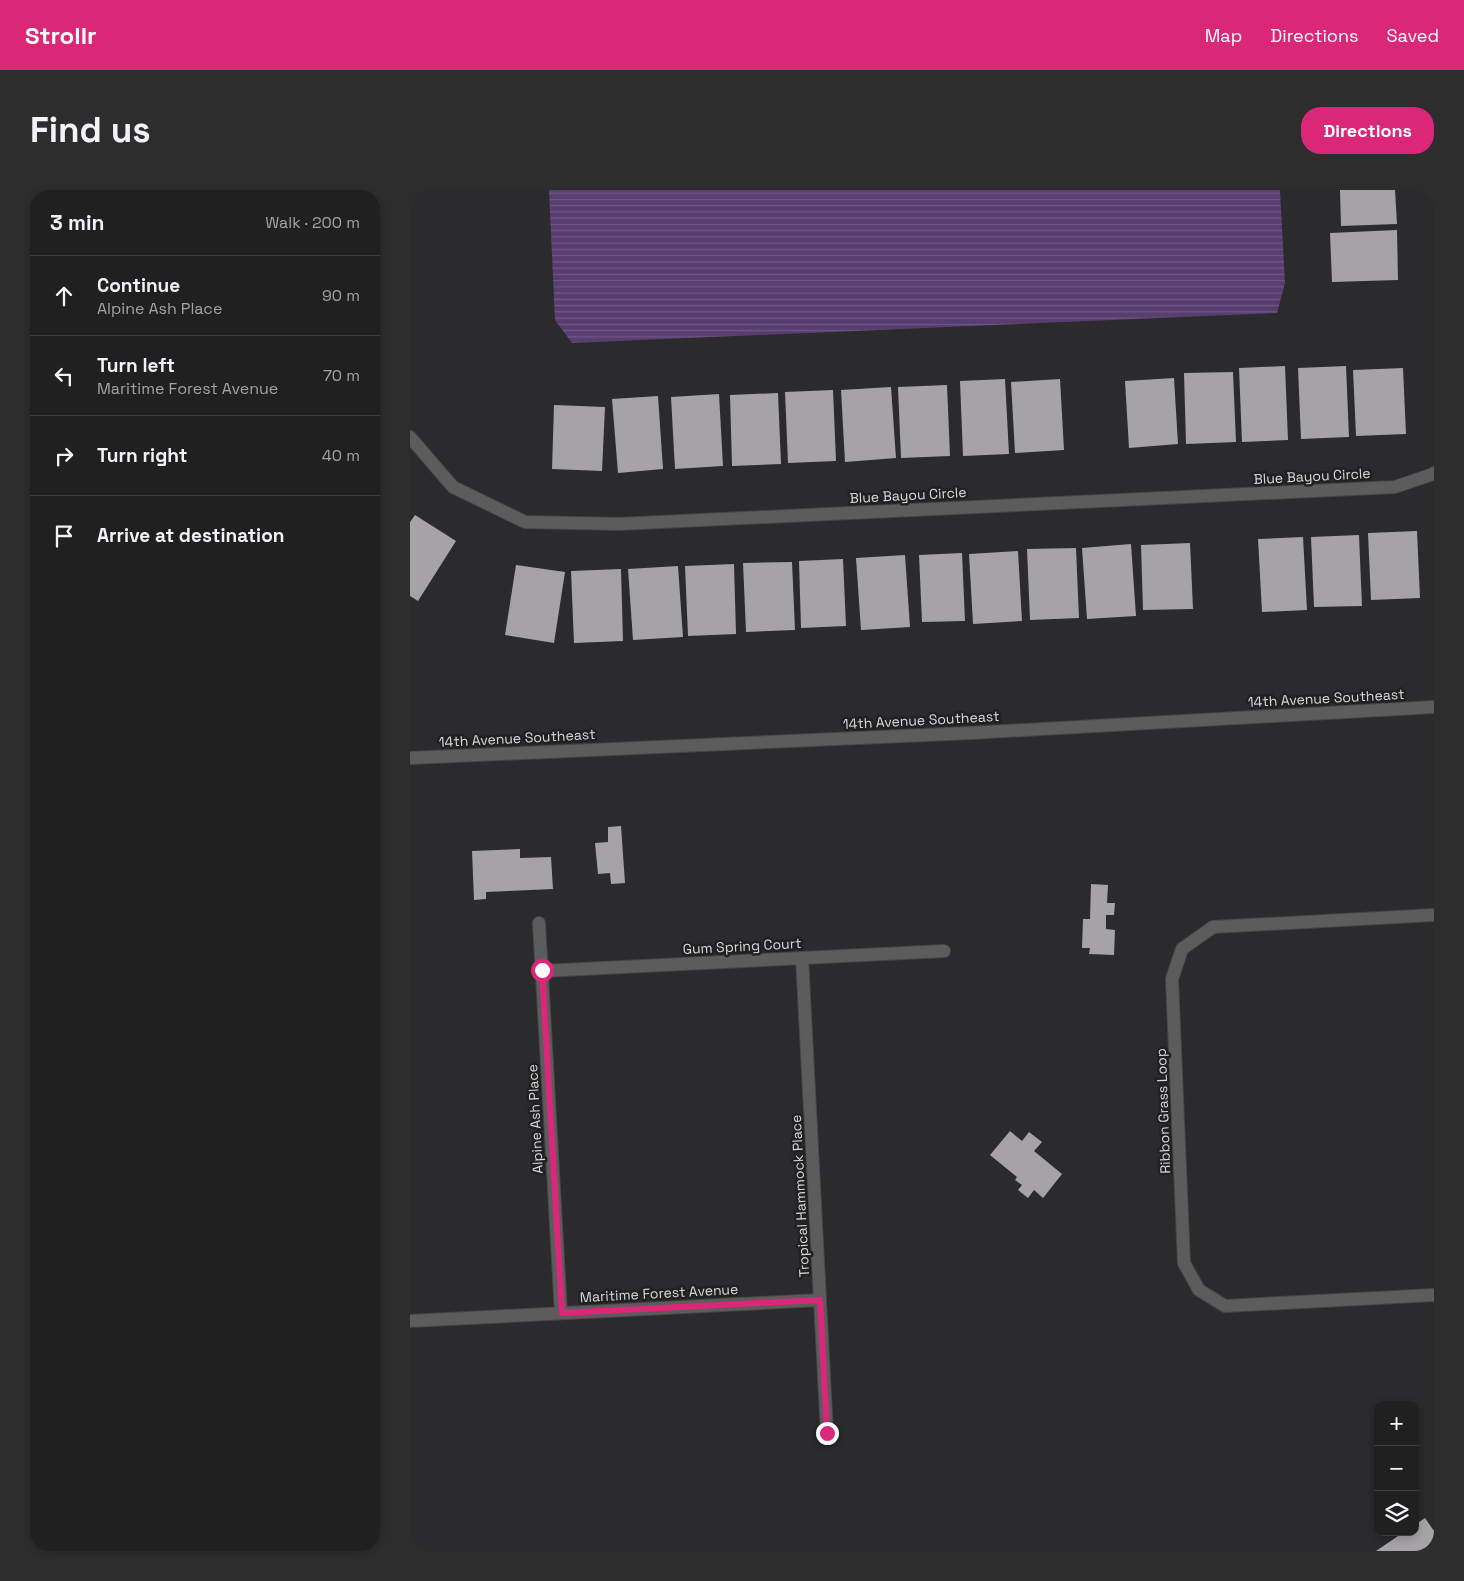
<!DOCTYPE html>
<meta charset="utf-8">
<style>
:root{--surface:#202021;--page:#2d2d2e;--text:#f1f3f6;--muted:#a2a3a5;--line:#3d3e3f;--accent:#db2777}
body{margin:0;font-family:"Space Grotesk",sans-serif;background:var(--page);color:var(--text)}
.controls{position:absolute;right:15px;bottom:15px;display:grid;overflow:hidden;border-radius:10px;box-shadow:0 2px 8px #0003}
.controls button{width:45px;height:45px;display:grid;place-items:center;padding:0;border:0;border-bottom:1px solid var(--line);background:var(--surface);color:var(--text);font:25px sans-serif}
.stop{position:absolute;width:15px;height:15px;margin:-11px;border:4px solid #db2777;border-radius:50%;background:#fff}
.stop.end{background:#db2777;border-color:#fff;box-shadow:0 1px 5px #0008}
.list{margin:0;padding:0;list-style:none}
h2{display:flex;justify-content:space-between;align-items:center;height:65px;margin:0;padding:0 20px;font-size:21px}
h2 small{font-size:16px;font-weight:400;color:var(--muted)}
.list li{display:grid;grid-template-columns:32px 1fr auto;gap:15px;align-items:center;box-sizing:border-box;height:80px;padding:0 20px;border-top:1px solid var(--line)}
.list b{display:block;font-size:19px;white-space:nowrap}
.list p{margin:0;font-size:16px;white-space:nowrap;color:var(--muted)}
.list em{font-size:16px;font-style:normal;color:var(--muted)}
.icon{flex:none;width:28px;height:28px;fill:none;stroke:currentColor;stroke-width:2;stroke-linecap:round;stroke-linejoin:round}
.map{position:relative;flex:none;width:1024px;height:1361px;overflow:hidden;border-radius:20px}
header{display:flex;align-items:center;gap:30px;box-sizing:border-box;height:70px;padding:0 25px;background:var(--accent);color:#fff}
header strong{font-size:24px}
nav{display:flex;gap:28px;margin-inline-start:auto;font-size:18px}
.intro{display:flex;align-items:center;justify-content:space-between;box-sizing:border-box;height:120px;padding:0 30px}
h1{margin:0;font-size:35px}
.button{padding:12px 22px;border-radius:20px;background:var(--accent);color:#fff;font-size:18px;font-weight:700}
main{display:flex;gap:30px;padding:0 30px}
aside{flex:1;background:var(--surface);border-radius:20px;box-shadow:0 2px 8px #0003}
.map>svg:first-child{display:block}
.water{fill:url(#water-rules)}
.building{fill:#a5a3a6}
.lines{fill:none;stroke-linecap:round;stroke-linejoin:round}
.minor-casing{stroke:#474648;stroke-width:14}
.minor{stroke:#5d5c5d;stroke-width:12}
.route{stroke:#db2777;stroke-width:6}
.labels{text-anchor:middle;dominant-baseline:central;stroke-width:5;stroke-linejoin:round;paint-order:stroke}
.street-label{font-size:14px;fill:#d9d9da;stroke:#212022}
</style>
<header>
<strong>Strollr</strong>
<nav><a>Map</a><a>Directions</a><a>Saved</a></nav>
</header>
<div class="intro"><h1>Find us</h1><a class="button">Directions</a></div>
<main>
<aside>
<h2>3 min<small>Walk · 200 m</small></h2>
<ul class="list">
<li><svg class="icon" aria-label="ahead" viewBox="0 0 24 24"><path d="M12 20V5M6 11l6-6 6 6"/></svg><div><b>Continue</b><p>Alpine Ash Place</p></div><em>90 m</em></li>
<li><svg class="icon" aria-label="left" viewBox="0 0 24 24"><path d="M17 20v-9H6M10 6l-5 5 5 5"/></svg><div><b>Turn left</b><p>Maritime Forest Avenue</p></div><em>70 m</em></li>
<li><svg class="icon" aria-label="right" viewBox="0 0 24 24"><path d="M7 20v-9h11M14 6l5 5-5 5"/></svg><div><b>Turn right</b></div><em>40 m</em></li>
<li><svg class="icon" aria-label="arrive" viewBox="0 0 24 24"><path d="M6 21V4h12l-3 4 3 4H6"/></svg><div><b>Arrive at destination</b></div></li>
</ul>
</aside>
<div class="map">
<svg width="1024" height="1361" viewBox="0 0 1024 1361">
<defs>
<pattern id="water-rules" width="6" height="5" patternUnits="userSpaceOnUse" patternTransform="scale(1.25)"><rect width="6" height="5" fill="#583d71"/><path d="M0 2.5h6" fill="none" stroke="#6f5885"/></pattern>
</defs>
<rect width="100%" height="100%" fill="#2b2a2c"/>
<path class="water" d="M139 0H870L875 93 867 123 162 153 145 130Z"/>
<g class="building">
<path d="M930 0H985L987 34 931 36Z"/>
<path d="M987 40 988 90 922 92 920 43Z"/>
<path d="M875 176 878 250 832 252 829 178Z"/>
<path d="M936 176 939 247 891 249 888 178Z"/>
<path d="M993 178 996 244 946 246 943 180Z"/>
<path d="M823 182 826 252 776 254 774 183Z"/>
<path d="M764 188 768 254 719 258 715 191Z"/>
<path d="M595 189 599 264 553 266 550 191Z"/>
<path d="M650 189 654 260 605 263 601 192Z"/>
<path d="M537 195 540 266 491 268 488 197Z"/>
<path d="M481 197 486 268 435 272 431 200Z"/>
<path d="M423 200 426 271 378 273 375 202Z"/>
<path d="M368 203 371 274 322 276 320 205Z"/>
<path d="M309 204 313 276 265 279 261 207Z"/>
<path d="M248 206 253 279 208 283 202 209Z"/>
<path d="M144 215 195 217 192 281 142 279Z"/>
<path d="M5 325 46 351 8 411 0 406V332Z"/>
<path d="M1007 341 1010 408 961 410 958 343Z"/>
<path d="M949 345 952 416 904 417 901 347Z"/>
<path d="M893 347 897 420 852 422 848 349Z"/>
<path d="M780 353 783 419 733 420 731 355Z"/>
<path d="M721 354 726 426 677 429 672 358Z"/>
<path d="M666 358 669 428 620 430 617 359Z"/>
<path d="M608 361 612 431 563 434 559 364Z"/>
<path d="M552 363 555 431 512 432 509 365Z"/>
<path d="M495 365 500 437 451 440 446 368Z"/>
<path d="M433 369 436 436 391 438 389 371Z"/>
<path d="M382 372 385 440 336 442 333 373Z"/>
<path d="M324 374 326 444 278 446 275 376Z"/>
<path d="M106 375 155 382 144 453 95 445Z"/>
<path d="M268 376 273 447 223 450 218 379Z"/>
<path d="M211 379 213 451 164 453 161 381Z"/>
<path d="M211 636 215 693 201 694 200 683 188 684 185 653 198 652V637Z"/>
<path d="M110 659V668L141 667 143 699 76 702V709L64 710 62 661Z"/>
<path d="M681 694 698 695 697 713H705L704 725H696V739L705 740 704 765 679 764 680 758H672L673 729H680Z"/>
<path d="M600 941 612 951 619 942 632 952 624 961 652 984 633 1008 624 1000 618 1008 608 1000 612 995 605 990 607 987 580 965Z"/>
<path d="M1015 1328 1024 1341V1361H966L994 1342H1005V1335Z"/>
</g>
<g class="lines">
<g class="minor-casing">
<g id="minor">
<path d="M0 247 43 297 115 332 209 334 985 297 1023 284 1024 283"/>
<path d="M0 568 561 543 1024 517"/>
<path d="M1024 725 803 737 772 759 762 789 774 1073 789 1100 815 1116 1024 1105"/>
<path d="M129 733 151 1123"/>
<path d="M392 768 417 1243"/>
<path d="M132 781 534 761"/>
<path d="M0 1131 410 1110"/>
</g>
</g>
<use href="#minor" class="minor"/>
</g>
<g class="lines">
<path class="route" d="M132 780 152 1123 410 1110 417 1243"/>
</g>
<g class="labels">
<g class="street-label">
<text transform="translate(902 286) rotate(-3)">Blue Bayou Circle</text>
<text transform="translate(498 305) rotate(-3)">Blue Bayou Circle</text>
<text transform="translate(916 508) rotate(-3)">14th Avenue Southeast</text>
<text transform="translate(511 530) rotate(-3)">14th Avenue Southeast</text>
<text transform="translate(107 548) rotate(-3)">14th Avenue Southeast</text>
<text transform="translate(332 756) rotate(-3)">Gum Spring Court</text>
<text transform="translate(753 921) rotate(-92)">Ribbon Grass Loop</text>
<text transform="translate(125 929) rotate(-93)">Alpine Ash Place</text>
<text transform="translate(390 1006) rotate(-93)">Tropical Hammock Place</text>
<text transform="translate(249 1103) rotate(-3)">Maritime Forest Avenue</text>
</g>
</g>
</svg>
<div class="controls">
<button>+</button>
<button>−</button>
<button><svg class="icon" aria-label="layers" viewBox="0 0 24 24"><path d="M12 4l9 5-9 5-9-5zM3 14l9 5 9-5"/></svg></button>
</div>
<div class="stop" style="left:132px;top:780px"></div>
<div class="stop end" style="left:417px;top:1243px"></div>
</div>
</main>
